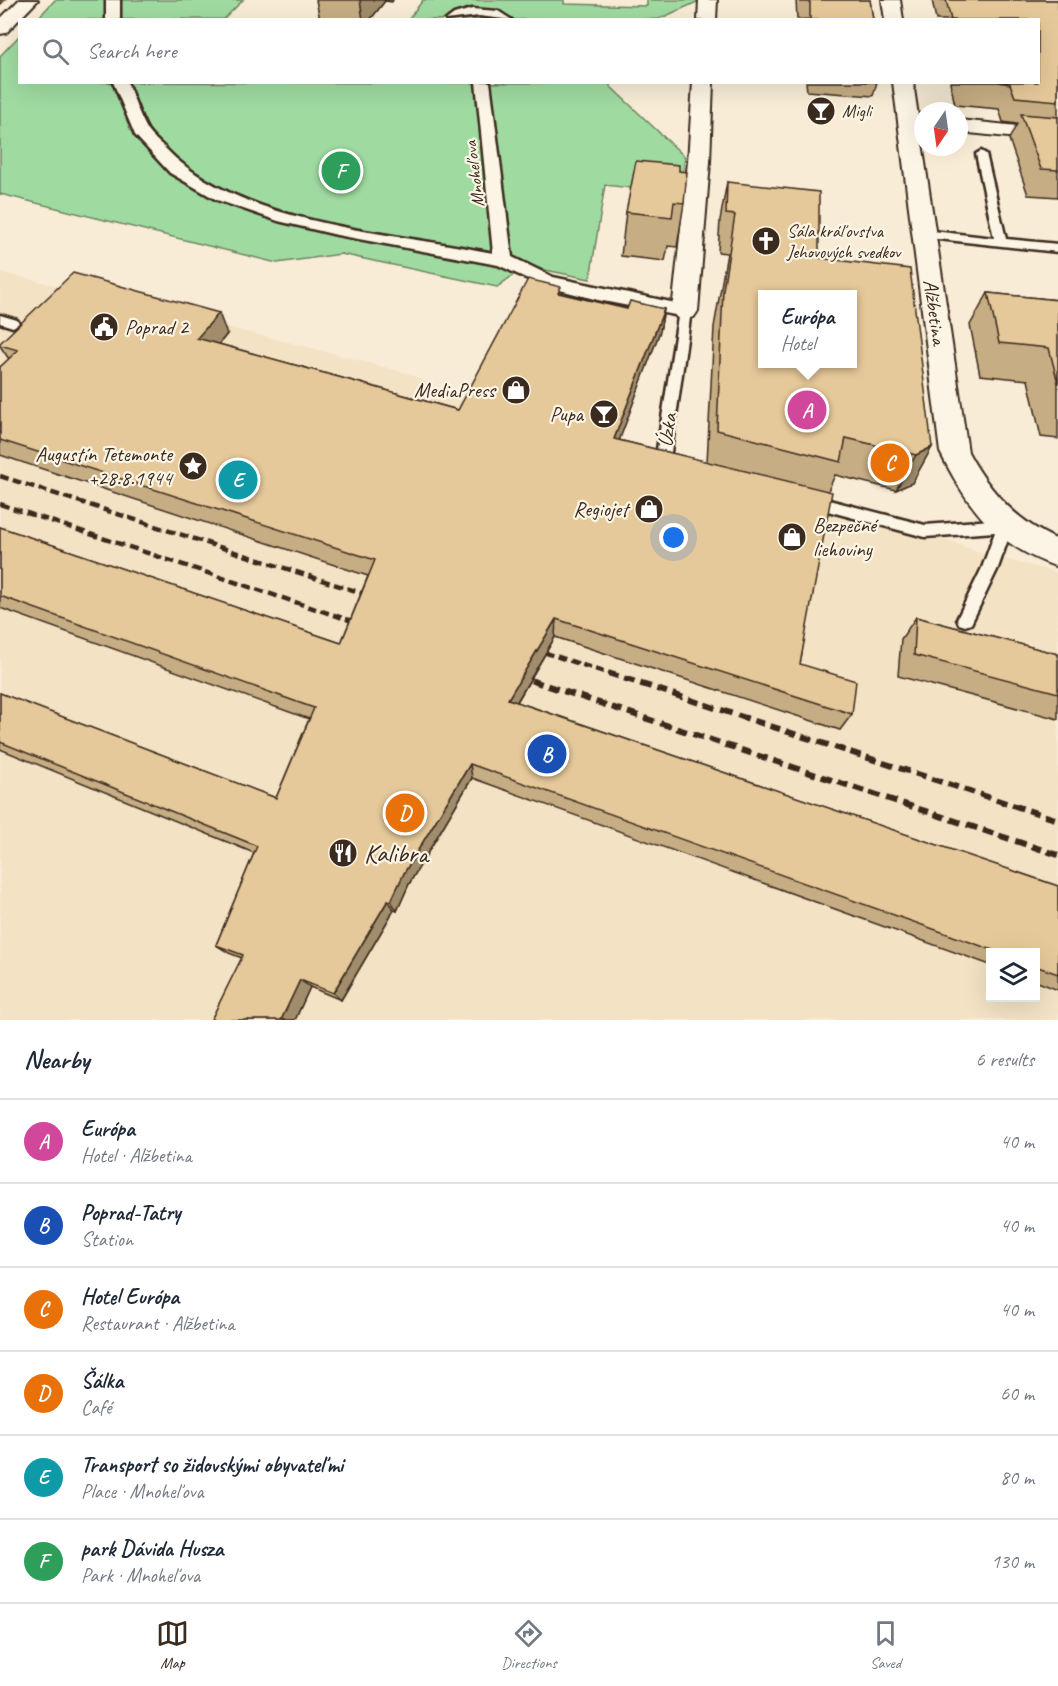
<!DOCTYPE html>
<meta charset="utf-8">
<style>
:root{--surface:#fff;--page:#f6f6f7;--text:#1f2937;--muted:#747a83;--line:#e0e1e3;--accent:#3b2a1e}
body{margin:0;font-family:Caveat,sans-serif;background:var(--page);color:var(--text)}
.controls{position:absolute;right:18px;bottom:18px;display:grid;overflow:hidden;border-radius:0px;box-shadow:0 6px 24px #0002}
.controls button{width:54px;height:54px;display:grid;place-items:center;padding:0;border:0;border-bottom:2px solid var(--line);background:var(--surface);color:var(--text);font:30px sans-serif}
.compass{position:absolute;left:914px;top:102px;width:54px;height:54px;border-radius:50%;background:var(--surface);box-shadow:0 6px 24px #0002;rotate:193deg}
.you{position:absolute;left:674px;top:538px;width:21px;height:21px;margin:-15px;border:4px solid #fff;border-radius:50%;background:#1a73e8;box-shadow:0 0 0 9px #1a73e833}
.badge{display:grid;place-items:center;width:39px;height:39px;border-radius:50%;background:var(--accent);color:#fff;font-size:20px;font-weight:700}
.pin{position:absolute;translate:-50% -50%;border:3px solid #fff;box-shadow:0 2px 6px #0006}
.popup{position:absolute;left:758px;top:290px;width:99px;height:78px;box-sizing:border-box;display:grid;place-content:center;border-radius:0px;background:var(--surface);filter:drop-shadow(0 2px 4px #0005);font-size:20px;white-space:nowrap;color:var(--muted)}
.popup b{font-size:22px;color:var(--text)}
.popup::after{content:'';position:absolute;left:50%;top:100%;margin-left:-12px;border:12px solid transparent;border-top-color:var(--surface)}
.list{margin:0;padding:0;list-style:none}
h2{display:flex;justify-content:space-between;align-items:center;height:78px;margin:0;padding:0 24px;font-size:26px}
h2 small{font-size:20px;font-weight:400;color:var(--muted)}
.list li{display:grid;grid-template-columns:39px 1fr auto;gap:18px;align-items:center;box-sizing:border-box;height:84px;padding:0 24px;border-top:2px solid var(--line)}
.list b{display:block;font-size:22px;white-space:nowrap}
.list p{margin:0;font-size:20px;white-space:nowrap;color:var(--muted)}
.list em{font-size:20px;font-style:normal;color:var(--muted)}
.icon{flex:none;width:33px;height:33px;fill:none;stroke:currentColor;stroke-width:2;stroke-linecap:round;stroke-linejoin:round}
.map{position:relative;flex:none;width:1058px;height:1020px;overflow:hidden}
.search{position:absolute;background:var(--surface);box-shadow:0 6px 24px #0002;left:18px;right:18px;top:18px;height:66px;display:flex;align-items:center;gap:15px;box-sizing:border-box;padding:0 21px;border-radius:0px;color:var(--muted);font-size:22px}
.sheet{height:582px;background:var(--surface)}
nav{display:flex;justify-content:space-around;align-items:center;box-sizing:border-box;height:84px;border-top:2px solid var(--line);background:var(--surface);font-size:16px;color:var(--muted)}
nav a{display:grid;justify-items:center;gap:3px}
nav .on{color:var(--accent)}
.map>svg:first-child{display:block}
.built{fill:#f3e2c4;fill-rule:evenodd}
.green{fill:#9fdba1;stroke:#6d8260;stroke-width:1.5}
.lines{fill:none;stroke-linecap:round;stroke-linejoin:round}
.service-casing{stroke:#3b2a1e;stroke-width:5}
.pedestrian-casing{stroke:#3b2a1e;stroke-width:5}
.minor-casing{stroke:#3b2a1e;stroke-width:4}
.service{fill:#fcf5e5;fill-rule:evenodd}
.pedestrian{fill:#fcf5e5;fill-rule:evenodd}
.minor{fill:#fcf5e5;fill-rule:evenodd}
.rail-far1{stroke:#3b2a1e;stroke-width:4.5;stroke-dasharray:9 4.5;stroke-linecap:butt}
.rail{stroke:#3b2a1e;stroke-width:6;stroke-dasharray:11 6;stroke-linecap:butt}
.wall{fill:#c6ad84;stroke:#3b2a1e;stroke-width:1.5}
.shaded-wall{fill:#a18d6c;stroke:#3b2a1e;stroke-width:1.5}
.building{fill:#e6c99a;stroke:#3b2a1e;stroke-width:1.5;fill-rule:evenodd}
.labels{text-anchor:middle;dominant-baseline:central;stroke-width:4.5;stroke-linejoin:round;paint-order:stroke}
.far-poi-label{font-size:18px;fill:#3b2a1e;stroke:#fcf5e5;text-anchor:start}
.far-street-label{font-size:18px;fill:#3b2a1e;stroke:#fcf5e5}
.street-label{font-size:21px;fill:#3b2a1e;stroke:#fcf5e5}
.poi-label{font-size:21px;fill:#3b2a1e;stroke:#fcf5e5;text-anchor:end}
.near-poi-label{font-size:26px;fill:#3b2a1e;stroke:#fcf5e5;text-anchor:start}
</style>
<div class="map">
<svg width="1058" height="1020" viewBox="0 0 1058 1020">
<rect width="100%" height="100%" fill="#f8ecd6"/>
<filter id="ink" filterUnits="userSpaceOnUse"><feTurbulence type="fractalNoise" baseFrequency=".0167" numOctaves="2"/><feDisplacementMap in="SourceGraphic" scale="12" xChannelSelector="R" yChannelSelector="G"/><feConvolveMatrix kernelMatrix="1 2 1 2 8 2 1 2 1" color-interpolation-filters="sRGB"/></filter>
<g filter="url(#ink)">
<path class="built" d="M0 272 304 346 410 374 474 407 895 518 977 552 1058 573V1020H0ZM990 952H1036V998H990Z"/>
<g class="green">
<path d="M55 0H243L224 19 36 20Z"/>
<path d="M423 0H564V4L647 6V0H697V2L659 19 408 20Z"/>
<path d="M19 36 20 82 610 83V86L685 157 681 185 667 192 605 185 590 279 526 266 497 287 341 254 277 263 0 194V56Z"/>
</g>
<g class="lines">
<g class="service-casing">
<g id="service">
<path d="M981 151 986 154 1006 239 1058 244V252L920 237 918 234 924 230 994 238 976 154Z"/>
<path d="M685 307 691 311 670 459 675 461 677 465 675 469 670 471 657 466 655 462 679 311Z"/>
<path d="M0 315 17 320 19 323 13 327 0 323Z"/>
<path d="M810 495 925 525 1005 519 1010 521 1013 525 998 568 971 624 965 626 959 624 957 619 982 568 995 532 925 537 805 505 803 501 805 497Z"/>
</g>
</g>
<g class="pedestrian-casing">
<g id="pedestrian">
<rect x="106" y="0" width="14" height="20"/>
<path d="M472 9 498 11 512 20 479 16 446 20 454 14Z"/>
<path d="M113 82H127C134 98 139 115 147 129 151 136 160 143 166 149 240 226 393 232 493 253L476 82H490L512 257 553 277 685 305 692 307 694 311 692 315 685 317 598 300 541 285 498 265 337 235 278 221 217 200 170 173 135 135Z"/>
</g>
</g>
<g class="minor-casing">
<g id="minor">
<path d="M19 0H38L6 33 0 34V19Z"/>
<path d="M699 0H717L716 20H698Z"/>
<path d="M882 0H900L903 20H885Z"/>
<path d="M693 82H713L710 162 698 311 694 317 685 319 676 317 672 311 688 162Z"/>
<path d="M893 82H913L968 452C989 491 1017 522 1058 540V567C996 546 968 508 940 452Z"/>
<path d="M959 120 1058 130V142L959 132Z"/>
</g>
</g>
<use href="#service" class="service"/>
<use href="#pedestrian" class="pedestrian"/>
<use href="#minor" class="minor"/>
<g class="rail-far1">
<path d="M0 476 377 598"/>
<path d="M0 504 364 625"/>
<path d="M531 648 613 675"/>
</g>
<g class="rail">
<path d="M608 673 1058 820"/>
<path d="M515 675 1058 855"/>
</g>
</g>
<g class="wall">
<path d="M316 0H393L392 2 385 1 370 20H320Z"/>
<path d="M796 0H870L873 20 797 19Z"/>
<path d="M932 0H1058V197L1028 195 1009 139 1017 124 1003 122 999 109 955 105 950 82H1038V20H936Z"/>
<path d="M806 82H877L873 96 807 91Z"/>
<path d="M679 171 684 203 677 247 668 246 665 261 621 256 626 212Z"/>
<path d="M727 182 819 258 932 447 912 483 896 490 835 475 828 491 800 664 852 714 840 730 555 637 517 702 1058 886V990L1035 981V952H990V965L472 778 409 884 397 911 394 910 341 1000 310 987 295 1020H211L242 958 229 953 216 945 254 853 0 749V693L276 798 309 719 0 608V527L341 643 368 576 0 455V367L9 359 0 346V343L227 334 219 344 458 410 561 294 627 309H664L660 331 619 440 707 462 714 327 727 253 718 252 720 220Z"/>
<path d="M988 293 1058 300V439L1041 437 1028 380 980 375 970 325Z"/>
<path d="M916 617 1058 654V719L898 676 901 639Z"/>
</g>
<g class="shaded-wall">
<path d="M0 0H5L0 5Z"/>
<path d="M360 0H385V1L370 20H363Z"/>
<path d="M664 309 660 331 612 460 614 439Z"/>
<path d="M219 313 227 334 206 360 197 338Z"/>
<path d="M932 447 912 483 896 490 916 455Z"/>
<path d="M556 619 555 637 509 715 508 699Z"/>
<path d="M470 764 472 778 409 884 397 911 391 901 404 873Z"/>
<path d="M388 900 394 910 341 1000 333 993Z"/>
<path d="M300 980 310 987 295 1020H281Z"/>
</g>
<g class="building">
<path d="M801 0H870L873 20H810V2H801Z"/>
<path d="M946 0H1058V101L1015 97 1010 84 998 82H1038V20H951Z"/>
<path d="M1021 114 1058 117V170L1041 169Z"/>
<path d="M636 161 679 165V171L687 172 684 203 674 202 672 217 626 212Z"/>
<path d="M727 182 819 192V258L910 269 932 447 916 455 846 438 841 462 717 430 723 290 735 215 726 214ZM762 294H852V363H762Z"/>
<path d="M73 273 219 313 197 338 458 410 528 279 561 287 558 293 627 309 630 301 664 309 614 439 832 492 800 664 856 681 852 714 556 619 508 699 1058 886V974L1035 966V952H998L470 764 404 873 391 901 388 900 333 993 300 980 281 1020H211L243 955 216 945 257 846 0 742V693L276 798 314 708 0 596V527L341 643 375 560 0 440V367L18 350 0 345V343Z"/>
<path d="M988 293 1058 300V383L1049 348 999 343Z"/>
<path d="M916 617 1058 654V693L914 655Z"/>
</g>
</g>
<defs>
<g id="bar-disc" transform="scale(1.5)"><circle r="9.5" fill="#3b2a1e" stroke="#fcf5e5"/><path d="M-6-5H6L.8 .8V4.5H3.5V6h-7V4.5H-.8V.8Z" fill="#fff"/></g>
<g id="church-disc" transform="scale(1.5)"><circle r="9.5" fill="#3b2a1e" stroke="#fcf5e5"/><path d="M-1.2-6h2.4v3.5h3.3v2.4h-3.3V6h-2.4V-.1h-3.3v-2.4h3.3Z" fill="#fff"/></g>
<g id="civic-disc" transform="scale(1.5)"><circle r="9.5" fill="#3b2a1e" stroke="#fcf5e5"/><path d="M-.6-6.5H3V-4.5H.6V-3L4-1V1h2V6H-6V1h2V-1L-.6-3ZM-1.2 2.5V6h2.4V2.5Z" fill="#fff"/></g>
<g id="shop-disc" transform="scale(1.5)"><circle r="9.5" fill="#3b2a1e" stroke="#fcf5e5"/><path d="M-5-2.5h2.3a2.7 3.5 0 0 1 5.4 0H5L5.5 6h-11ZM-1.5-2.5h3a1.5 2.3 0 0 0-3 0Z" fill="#fff"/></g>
<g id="sight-disc" transform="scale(1.5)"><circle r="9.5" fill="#3b2a1e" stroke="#fcf5e5"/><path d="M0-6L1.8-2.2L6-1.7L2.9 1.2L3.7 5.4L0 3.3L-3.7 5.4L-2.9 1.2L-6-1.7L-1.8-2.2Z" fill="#fff"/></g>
<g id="restaurant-disc" transform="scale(1.5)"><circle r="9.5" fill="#3b2a1e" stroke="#fcf5e5"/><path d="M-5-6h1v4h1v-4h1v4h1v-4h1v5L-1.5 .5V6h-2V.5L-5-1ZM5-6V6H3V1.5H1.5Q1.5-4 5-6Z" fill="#fff"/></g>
</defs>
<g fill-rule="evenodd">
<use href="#bar-disc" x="821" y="111"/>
<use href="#church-disc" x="766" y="241"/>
<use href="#civic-disc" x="104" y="327"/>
<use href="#shop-disc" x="516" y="390"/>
<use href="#bar-disc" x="604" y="414"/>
<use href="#sight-disc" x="193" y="466"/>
<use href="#shop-disc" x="649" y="509"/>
<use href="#shop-disc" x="792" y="537"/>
<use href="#restaurant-disc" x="343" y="853"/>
</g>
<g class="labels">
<g class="far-poi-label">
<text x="842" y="111">Migli</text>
<text x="787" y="231">Sála kráľovstva<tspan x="787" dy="21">Jehovových svedkov</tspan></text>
</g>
<g class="far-street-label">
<text transform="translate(474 174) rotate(-97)">Mnoheľova</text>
</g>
<g class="street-label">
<text transform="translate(935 312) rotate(82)">Alžbetina</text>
<text transform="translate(667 430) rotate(-81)">Úzka</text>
</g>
<g class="poi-label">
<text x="125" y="327" text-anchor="start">Poprad 2</text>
<text x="495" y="390">MediaPress</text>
<text x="583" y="414">Pupa</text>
<text x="172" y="454">Augustín Tetemonte<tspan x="172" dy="24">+28.8.1944</tspan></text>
<text x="628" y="509">Regiojet</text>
<text x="813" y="525" text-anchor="start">Bezpečné<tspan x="813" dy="24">liehoviny</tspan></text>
</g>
<g class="near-poi-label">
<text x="364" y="853">Kalibra</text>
</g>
</g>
</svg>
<div class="controls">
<button><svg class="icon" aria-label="layers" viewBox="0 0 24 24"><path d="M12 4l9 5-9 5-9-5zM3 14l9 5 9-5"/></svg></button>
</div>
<svg class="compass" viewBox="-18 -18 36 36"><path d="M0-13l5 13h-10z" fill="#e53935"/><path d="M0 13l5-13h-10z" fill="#747a83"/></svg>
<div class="you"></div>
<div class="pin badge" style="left:807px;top:410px;background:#d1479c">A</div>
<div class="popup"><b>Európa</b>Hotel</div>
<div class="pin badge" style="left:547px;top:754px;background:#1a4fb4">B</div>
<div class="pin badge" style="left:890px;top:463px;background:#e8710a">C</div>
<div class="pin badge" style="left:405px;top:813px;background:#e8710a">D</div>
<div class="pin badge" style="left:238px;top:480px;background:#0f9aa8">E</div>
<div class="pin badge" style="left:341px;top:171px;background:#2e9e5b">F</div>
<div class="search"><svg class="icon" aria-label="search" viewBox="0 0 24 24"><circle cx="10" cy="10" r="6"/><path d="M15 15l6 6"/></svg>Search here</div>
</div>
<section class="sheet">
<h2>Nearby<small>6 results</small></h2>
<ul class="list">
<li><span class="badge" style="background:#d1479c">A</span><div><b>Európa</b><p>Hotel · Alžbetina</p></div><em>40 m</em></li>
<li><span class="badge" style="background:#1a4fb4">B</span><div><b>Poprad-Tatry</b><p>Station</p></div><em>40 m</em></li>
<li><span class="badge" style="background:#e8710a">C</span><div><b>Hotel Európa</b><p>Restaurant · Alžbetina</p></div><em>40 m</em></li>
<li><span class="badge" style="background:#e8710a">D</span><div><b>Šálka</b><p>Café</p></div><em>60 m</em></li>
<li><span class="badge" style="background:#0f9aa8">E</span><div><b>Transport so židovskými obyvateľmi</b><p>Place · Mnoheľova</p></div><em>80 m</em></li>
<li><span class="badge" style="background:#2e9e5b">F</span><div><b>park Dávida Husza</b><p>Park · Mnoheľova</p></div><em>130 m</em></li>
</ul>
</section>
<nav>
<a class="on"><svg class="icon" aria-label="map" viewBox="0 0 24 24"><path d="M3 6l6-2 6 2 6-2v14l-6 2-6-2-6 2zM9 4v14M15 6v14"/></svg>Map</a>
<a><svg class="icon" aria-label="directions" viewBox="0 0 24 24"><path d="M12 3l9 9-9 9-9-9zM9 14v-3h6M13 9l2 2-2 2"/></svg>Directions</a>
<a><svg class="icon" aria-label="saved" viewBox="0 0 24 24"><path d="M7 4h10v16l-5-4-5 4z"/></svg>Saved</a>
</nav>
